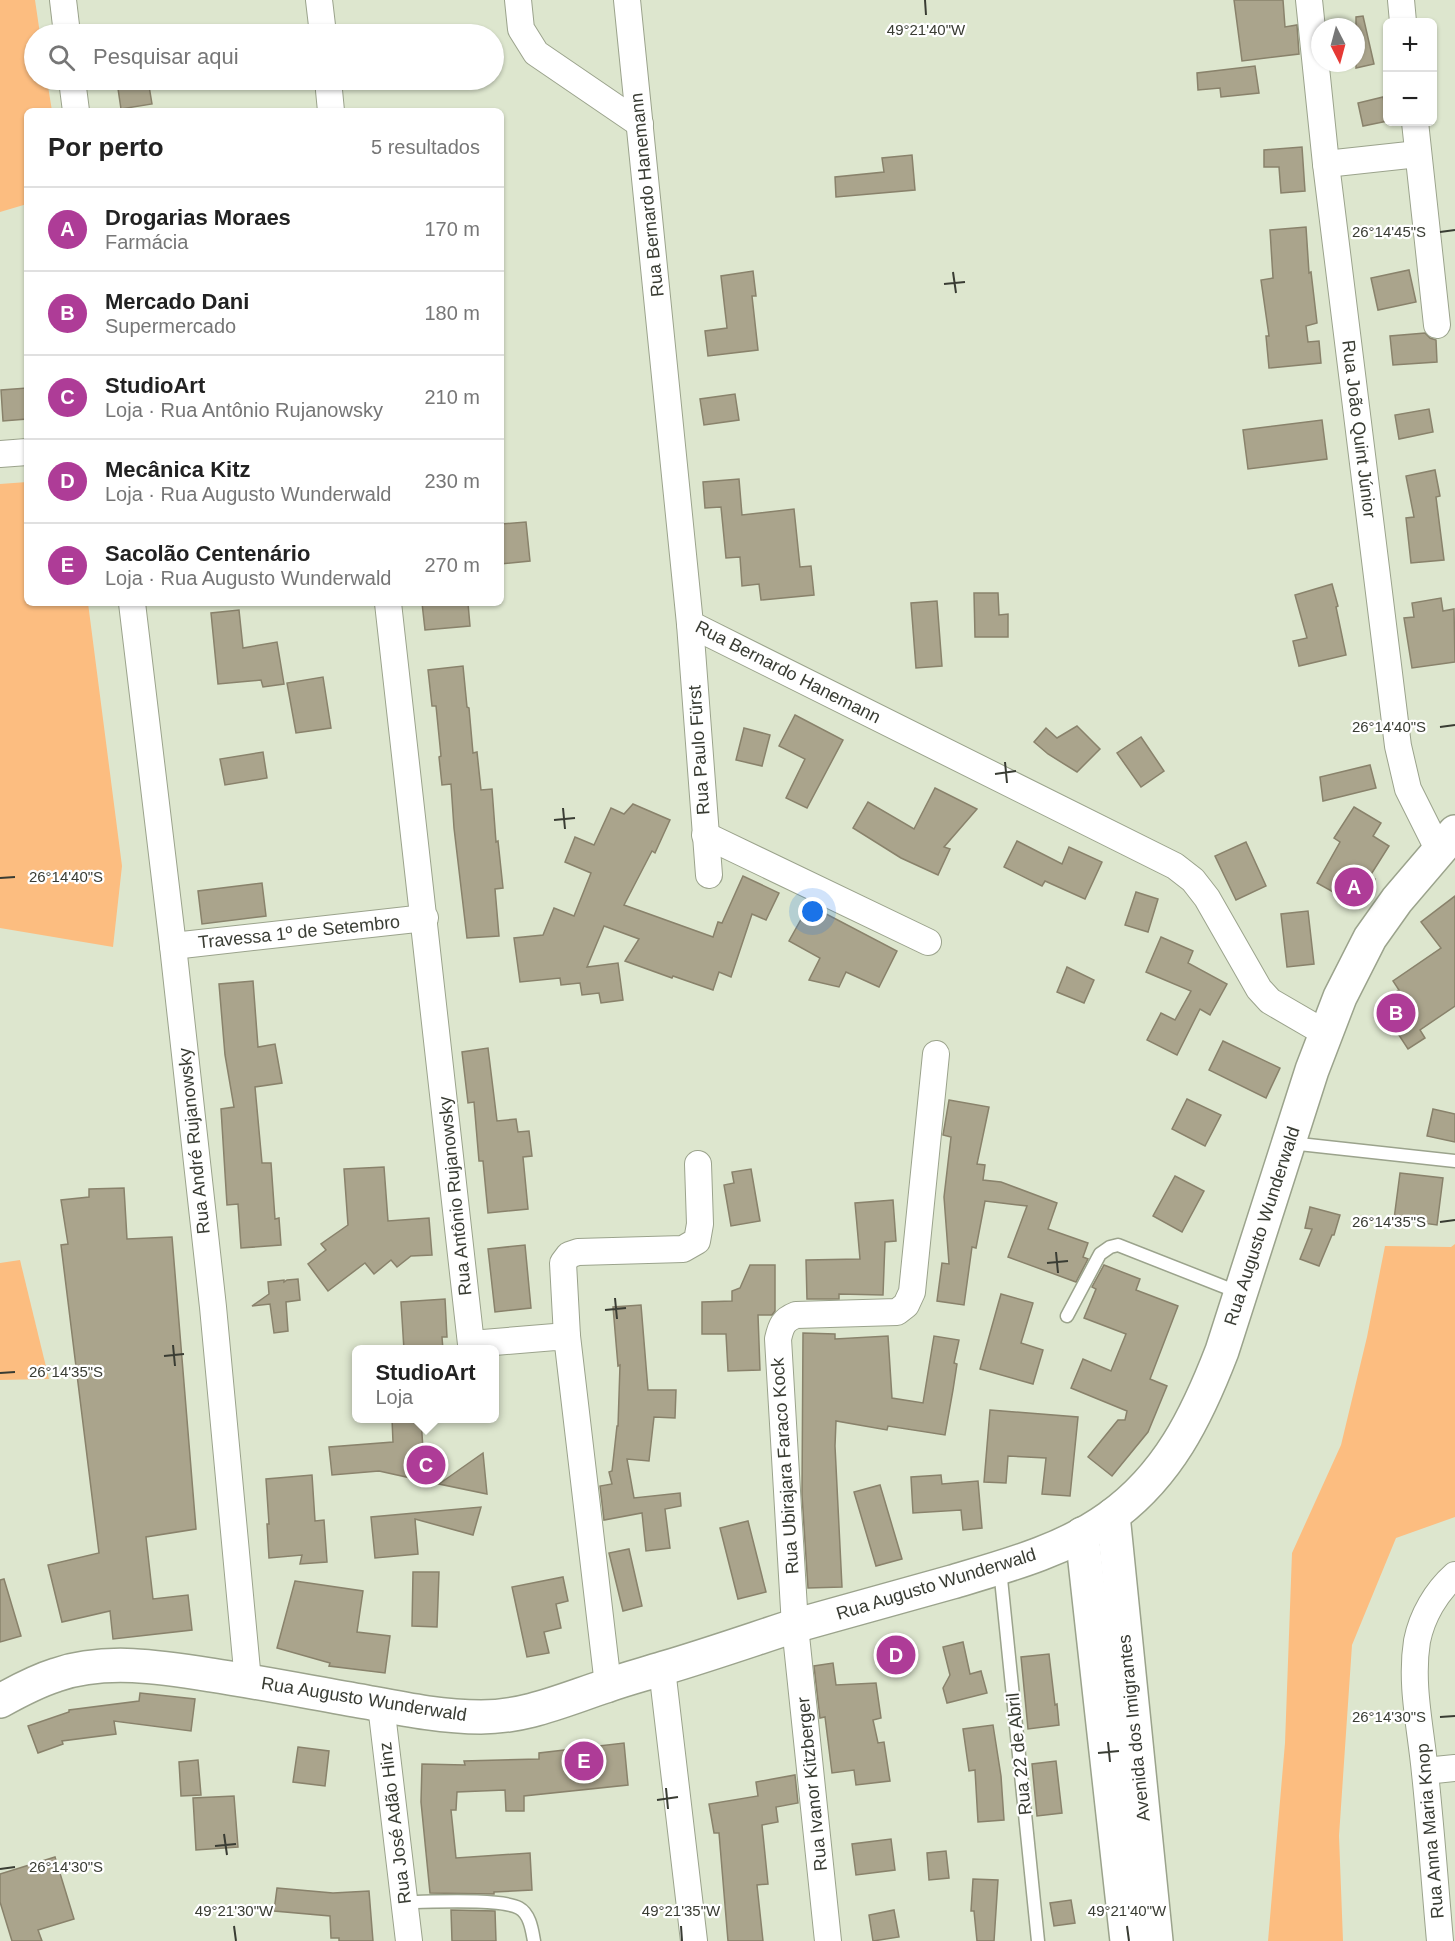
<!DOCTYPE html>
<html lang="pt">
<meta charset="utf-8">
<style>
:root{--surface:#fff;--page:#f2f2f2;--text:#222;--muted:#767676;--line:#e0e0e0;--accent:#ae3c97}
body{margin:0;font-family:Helvetica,sans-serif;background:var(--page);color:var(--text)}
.controls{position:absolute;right:18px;top:18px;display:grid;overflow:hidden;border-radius:9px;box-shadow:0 2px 4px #0004}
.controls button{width:54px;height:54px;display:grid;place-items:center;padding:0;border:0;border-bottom:2px solid var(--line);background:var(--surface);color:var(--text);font:30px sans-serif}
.compass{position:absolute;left:1311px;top:18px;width:54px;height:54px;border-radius:50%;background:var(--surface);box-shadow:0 2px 4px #0004;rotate:174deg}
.you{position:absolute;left:813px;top:912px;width:21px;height:21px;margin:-15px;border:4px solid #fff;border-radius:50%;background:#1a73e8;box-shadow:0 0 0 9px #1a73e833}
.badge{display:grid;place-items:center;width:39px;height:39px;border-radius:50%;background:var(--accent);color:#fff;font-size:20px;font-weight:700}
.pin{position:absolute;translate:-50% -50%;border:3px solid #fff;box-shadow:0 2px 6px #0006}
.popup{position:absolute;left:352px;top:1345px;width:147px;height:78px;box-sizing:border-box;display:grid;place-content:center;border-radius:9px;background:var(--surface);filter:drop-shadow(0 2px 4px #0005);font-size:20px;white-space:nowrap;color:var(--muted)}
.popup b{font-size:22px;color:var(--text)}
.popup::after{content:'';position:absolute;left:50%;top:100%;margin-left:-12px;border:12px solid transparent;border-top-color:var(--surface)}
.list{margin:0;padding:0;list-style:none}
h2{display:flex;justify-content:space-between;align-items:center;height:78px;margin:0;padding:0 24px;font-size:26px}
h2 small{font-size:20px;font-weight:400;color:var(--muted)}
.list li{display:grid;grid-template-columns:39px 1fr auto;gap:18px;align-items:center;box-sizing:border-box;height:84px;padding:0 24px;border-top:2px solid var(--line)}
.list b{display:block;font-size:22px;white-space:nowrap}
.list p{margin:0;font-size:20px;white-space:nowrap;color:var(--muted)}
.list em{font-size:20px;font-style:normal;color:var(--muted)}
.icon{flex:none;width:33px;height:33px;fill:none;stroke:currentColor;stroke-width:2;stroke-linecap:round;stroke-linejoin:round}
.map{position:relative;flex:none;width:1455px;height:1941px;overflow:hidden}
.search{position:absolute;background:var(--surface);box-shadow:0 2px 4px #0004;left:24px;top:24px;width:480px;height:66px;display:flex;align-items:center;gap:15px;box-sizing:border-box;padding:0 21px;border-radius:33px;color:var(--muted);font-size:22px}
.panel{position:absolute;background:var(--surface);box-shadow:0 2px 4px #0004;left:24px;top:108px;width:480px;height:498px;border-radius:9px}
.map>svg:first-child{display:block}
.green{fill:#fcbd80}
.building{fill:#aaa48c;stroke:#89826b;stroke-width:1.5}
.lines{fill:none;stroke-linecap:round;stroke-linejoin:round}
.service-casing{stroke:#9ba38c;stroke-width:15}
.minor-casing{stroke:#9ba38c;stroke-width:28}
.secondary-casing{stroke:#9ba38c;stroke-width:36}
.service{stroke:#fff;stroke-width:12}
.minor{stroke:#fff;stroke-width:26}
.secondary{stroke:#fff;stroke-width:33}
.ticks{fill:none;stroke:#393c33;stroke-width:2}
.labels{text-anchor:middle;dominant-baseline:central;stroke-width:4.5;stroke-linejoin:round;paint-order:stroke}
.street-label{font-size:18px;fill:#393c33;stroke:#fff}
.ticks-label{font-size:15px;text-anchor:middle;fill:#393c33;stroke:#fff;stroke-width:4.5;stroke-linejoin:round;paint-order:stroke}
</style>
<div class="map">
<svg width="1455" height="1941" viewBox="0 0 1455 1941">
<rect width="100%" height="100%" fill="#dde6ce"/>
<g class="green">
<path d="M0 0H35L40 34H34V80H47L52 111H27V204L0 212Z"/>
<path d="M27 482V603H88L122 866 113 947 0 928V484Z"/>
<path d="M1455 1244V1517L1396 1538 1352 1645 1339 1836 1343 1941H1268L1285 1743 1292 1553 1341 1445 1367 1337 1385 1246 1451 1247Z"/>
<path d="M20 1260 49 1379 0 1380V1263Z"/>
</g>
<g class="building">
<path d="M1234 0H1283L1285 27 1297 25 1299 54 1242 61Z"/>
<path d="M1363 16 1374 64 1356 68V17Z"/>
<path d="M1255 66 1259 93 1221 97 1220 88 1198 90 1197 73Z"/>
<path d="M132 80H148L152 104 121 109 117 82Z"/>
<path d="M1383 97 1388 121 1363 126 1358 103Z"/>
<path d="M1302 147 1305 191 1281 193 1279 167H1264V150Z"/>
<path d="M912 155 915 190 836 197 835 177 884 172 882 158Z"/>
<path d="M1306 227 1309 273 1311 272 1317 323 1306 326 1308 342 1319 341 1321 363 1269 368 1266 336H1269L1261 280 1273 278 1270 230Z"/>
<path d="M1409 270 1416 302 1378 310 1371 278Z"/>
<path d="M753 271 756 296H752L758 350 708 356 705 331 727 328 721 276Z"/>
<path d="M1425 333 1430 338 1436 340 1437 362 1393 365 1390 336Z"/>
<path d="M27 388V419L3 421 1 390Z"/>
<path d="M735 394 739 420 704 425 700 399Z"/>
<path d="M1429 409 1433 432 1399 439 1395 415Z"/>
<path d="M1322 420 1327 459 1248 469 1243 430Z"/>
<path d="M1435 470 1440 496 1436 497 1444 560 1411 563 1406 518 1414 517 1406 476Z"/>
<path d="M739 479 742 515 794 509 800 567 811 566 814 595 761 600 759 584 742 586 740 557 726 558 721 507 705 508 703 482Z"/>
<path d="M526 522 530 561 501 564V524Z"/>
<path d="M1332 584 1338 606 1336 607 1346 655 1299 666 1293 641 1307 638 1295 595Z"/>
<path d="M974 593H998L999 615 1008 614V637H975Z"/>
<path d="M1441 598 1443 611 1454 609 1455 662 1412 668 1404 618 1414 617 1412 603Z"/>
<path d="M937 601 942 666 916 668 911 603Z"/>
<path d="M422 603H468L470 626 425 630Z"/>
<path d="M239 610 243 648 277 642 284 684 263 687 261 680 218 684 211 613Z"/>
<path d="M463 666 467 707 469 708 473 753 477 752 481 790 492 789 496 842 498 841 503 888 495 889 499 936 467 938 454 828 451 784 442 785 439 757 441 756 436 706H432L428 670Z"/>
<path d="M323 677 331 728 296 733 287 683Z"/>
<path d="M795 715 843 740 807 808 786 798 805 759 779 746Z"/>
<path d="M1077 726 1100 749 1077 772 1048 754 1034 742 1046 728 1057 738Z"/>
<path d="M744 728 770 735 762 766 736 760Z"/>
<path d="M1141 737 1164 771 1141 787 1117 753Z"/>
<path d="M263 752 267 778 225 785 220 759Z"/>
<path d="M1370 765 1376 788 1323 801 1320 777Z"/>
<path d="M935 788 977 809 944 847 950 849 938 875 901 858 853 828 868 802 914 829Z"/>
<path d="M633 804 670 820 655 853 652 851 624 905 713 937 718 922 722 923 743 876 779 893 766 920 752 914 731 977 719 972 713 990 673 976 672 978 625 961 639 939 604 926 587 967 618 963 623 1000 601 1003 599 993 582 995 580 983 561 985 560 978 520 982 514 938 543 935 554 908 574 916 591 873 565 862 575 837 594 845 611 808 624 814Z"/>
<path d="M1354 807 1381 823 1373 836 1389 846 1370 876 1375 879 1360 907 1317 883 1340 842 1334 838Z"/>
<path d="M1017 841 1062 864 1069 847 1102 862 1085 899 1045 881 1042 886 1004 867Z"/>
<path d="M1246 842 1266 886 1236 900 1215 856Z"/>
<path d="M262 883 266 916 202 924 198 891Z"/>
<path d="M1136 892 1158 899 1148 932 1125 925Z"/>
<path d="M1455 896V1006L1420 1030 1425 1038 1408 1049 1378 1003 1399 990 1393 981 1441 948 1421 922Z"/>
<path d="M809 905 897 951 879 987 846 972 839 987 809 980 820 958 789 941Z"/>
<path d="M1308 911 1314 964 1287 967 1281 914Z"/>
<path d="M1161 937 1193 951 1188 963 1227 984 1210 1015 1200 1009 1177 1055 1147 1040 1161 1013 1175 1020 1191 991 1146 972Z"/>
<path d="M1067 967 1094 980 1084 1003 1057 992Z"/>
<path d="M253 981 258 1047 275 1044 282 1083 255 1087 262 1163H271L275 1219 279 1218 281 1245 241 1248 238 1204 227 1205 221 1109 234 1107 225 1055 219 984Z"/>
<path d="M1223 1041 1280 1068 1266 1098 1209 1070Z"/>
<path d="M488 1048 497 1121 516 1119 518 1132 529 1131 532 1156 523 1157 528 1209 488 1213 483 1161H479L474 1102 468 1103 462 1052Z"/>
<path d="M1187 1099 1221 1115 1205 1146 1172 1129Z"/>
<path d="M949 1100 989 1107 977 1164 985 1165 983 1180 1001 1182 1057 1203 1048 1229 1088 1243 1083 1257 1088 1259 1076 1282 1008 1257 1027 1206 985 1201 976 1248 972 1247 964 1305 937 1301 942 1263 949 1264 944 1197 951 1137 943 1135Z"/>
<path d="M1433 1109 1455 1114V1142L1427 1136Z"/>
<path d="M384 1167 388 1221 429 1218 432 1255 411 1256 397 1267 391 1260 374 1274 365 1263 328 1291 308 1264 326 1250 321 1244 348 1225 344 1169Z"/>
<path d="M751 1169 760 1221 731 1226 724 1185 734 1183 732 1172Z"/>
<path d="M1400 1173 1443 1178 1437 1225 1394 1219Z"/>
<path d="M1175 1176 1204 1191 1182 1232 1153 1216Z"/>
<path d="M124 1188 127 1239 172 1237 196 1529 146 1537 153 1599 188 1595 192 1630 113 1639 110 1611 62 1622 48 1565 99 1553 61 1245 68 1244 61 1200 89 1197V1189Z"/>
<path d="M893 1200 896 1241 885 1242 883 1295 839 1294V1299H807L806 1260 860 1259 855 1203Z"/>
<path d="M1310 1207 1340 1215 1334 1235H1332L1319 1266 1300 1259 1312 1229 1305 1228Z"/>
<path d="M525 1245 531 1308 495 1312 488 1249Z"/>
<path d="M750 1265H775V1311L772 1315H758L760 1370 728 1371 726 1334H702V1302L732 1301V1291L740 1288Z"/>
<path d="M1104 1265 1140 1279 1136 1290 1178 1306 1150 1379 1167 1386 1148 1432 1112 1476 1088 1457 1118 1420H1125L1127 1411 1071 1388 1083 1359 1111 1371 1126 1334 1084 1318 1096 1289 1092 1287Z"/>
<path d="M298 1279 300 1300 286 1302 288 1331 274 1333 270 1304 252 1306 269 1294 268 1282 284 1280V1282L287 1280Z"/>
<path d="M1001 1294 1033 1303 1021 1343 1043 1350 1033 1384 980 1369Z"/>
<path d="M445 1299 447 1337H442L443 1350H404L401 1302Z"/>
<path d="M641 1305 648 1390H676L675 1418 654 1417 649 1461 627 1459 634 1498 680 1493 681 1506 665 1509 670 1548 646 1551 642 1513 604 1520 600 1486 612 1484 609 1472 612 1471 617 1426H618L620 1365 618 1366 613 1307Z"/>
<path d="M803 1333 835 1334V1339L888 1336 892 1398 923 1403 934 1336 959 1340 954 1363 957 1364 953 1390 945 1435 888 1426 887 1430 836 1421 835 1446 842 1587 808 1588 802 1495Z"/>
<path d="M990 1410 1078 1417 1070 1496 1042 1494 1046 1458 1008 1456 1006 1483 984 1482Z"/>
<path d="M392 1419H421L423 1449 436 1451 429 1482 379 1471 332 1475 329 1447 393 1442Z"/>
<path d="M483 1453 487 1494 439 1484Z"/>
<path d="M312 1475 315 1521 324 1520 327 1562 300 1564 302 1555 269 1558 267 1524H269L266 1479Z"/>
<path d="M941 1475 942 1484 978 1481 982 1528 963 1530 961 1510 913 1513 911 1477Z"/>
<path d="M880 1485 902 1559 876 1566 854 1492Z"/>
<path d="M481 1507 473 1535 415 1519 418 1554 375 1558 371 1517Z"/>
<path d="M748 1521 766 1592 738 1599 720 1528Z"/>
<path d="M629 1549 642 1606 623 1611 609 1553Z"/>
<path d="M413 1572H439L437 1627 412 1626Z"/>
<path d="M563 1577 568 1601 556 1604 561 1628 544 1632 549 1653 527 1657 512 1587Z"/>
<path d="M4 1579 21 1636 0 1642V1580Z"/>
<path d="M295 1581 363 1591 357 1632 390 1636 385 1673 329 1666 330 1663 277 1648Z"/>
<path d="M963 1642 970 1674 981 1671 987 1693 947 1703 943 1688 950 1675 943 1647Z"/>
<path d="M1049 1654 1055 1705 1057 1704 1059 1725 1028 1729 1021 1657Z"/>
<path d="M833 1663 836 1685 876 1683 881 1718 873 1720 878 1743 884 1742 890 1781 856 1785 854 1770 832 1773 825 1717 820 1718 814 1666Z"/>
<path d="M140 1693 195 1699 191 1731 114 1721 116 1734 62 1741 63 1744 38 1753 28 1726 69 1712V1710L139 1701Z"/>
<path d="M993 1725 1001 1776 1004 1820 978 1822 975 1770 969 1771 963 1729Z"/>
<path d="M624 1743 628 1785 524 1796V1811H506L505 1790 457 1792 456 1810H451L456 1858 530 1853 532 1890 494 1892V1894L430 1893 421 1802 422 1764 465 1765 464 1761 539 1759V1753Z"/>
<path d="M298 1747 329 1751 325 1786 293 1782Z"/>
<path d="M198 1760 201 1795 181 1796 179 1762Z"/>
<path d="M1056 1761 1062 1813 1037 1816 1032 1764Z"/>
<path d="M795 1775 798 1803 776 1807 778 1822 762 1825 768 1884 757 1885 763 1941H728L719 1833H714L709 1804 758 1796 756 1782Z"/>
<path d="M234 1796 238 1847 196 1850 193 1798Z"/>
<path d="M891 1839 895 1870 856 1875 852 1844Z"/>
<path d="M946 1851 949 1878 929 1880 927 1853Z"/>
<path d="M55 1857 74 1919 38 1930 42 1941H12L0 1902V1874Z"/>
<path d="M973 1879 998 1880 994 1941H977L974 1911H971Z"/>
<path d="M277 1888 333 1893 369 1891 373 1941H339V1938H331L330 1916 274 1911Z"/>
<path d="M1071 1900 1075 1923 1054 1926 1050 1903Z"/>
<path d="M451 1910 495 1911 496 1941H452Z"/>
<path d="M894 1910 899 1937 873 1941 869 1915Z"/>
</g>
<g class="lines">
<g class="service-casing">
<g id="service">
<path d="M1290 1143 1455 1161"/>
<path d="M1067 1316 1100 1254 1110 1247 1118 1245 1240 1293"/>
<path d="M1000 1569 1038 1941"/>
<path d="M405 1902C429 1902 501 1898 519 1908 530 1914 532 1930 534 1941"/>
</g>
</g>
<g class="minor-casing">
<g id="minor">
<path d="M63 0 67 34"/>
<path d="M319 0 323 34"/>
<path d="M518 0 521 29 536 53 640 124"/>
<path d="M627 0 690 624 1175 866 1193 880 1207 898 1259 989 1270 1001 1325 1033"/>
<path d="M1309 0 1326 164 1398 746 1408 789 1438 849"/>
<path d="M1401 0 1403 22"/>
<path d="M72 80 76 111"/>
<path d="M328 80 331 111"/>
<path d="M1415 122 1437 325"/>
<path d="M1326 164 1418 154"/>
<path d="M0 454 27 452"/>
<path d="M132 603 173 946 213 1307 248 1681"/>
<path d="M388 603 471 1344 567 1336 608 1685"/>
<path d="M690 624 709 875"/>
<path d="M705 835 928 942"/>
<path d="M173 946 425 918"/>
<path d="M567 1336 563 1263 569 1255 578 1252 683 1249 697 1241 700 1224 698 1164"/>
<path d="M662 1669 694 1941"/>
<path d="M381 1705 409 1941"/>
<path d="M1425 1771 1455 1768"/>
<path d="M828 1941 795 1626 778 1339C781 1326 783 1320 796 1315L897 1312 906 1305 912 1292 936 1054"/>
<path d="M1440 1941C1435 1885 1431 1829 1425 1773 1421 1729 1410 1685 1417 1641 1422 1616 1436 1592 1455 1575"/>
</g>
</g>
<g class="secondary-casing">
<g id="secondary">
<path d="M1113 1515 1156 1941"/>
<path d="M1082 1534 1127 1941"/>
<path d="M0 1701C18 1691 37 1681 56 1675 105 1658 161 1667 211 1675 263 1683 314 1693 366 1702 403 1709 442 1717 481 1717 526 1717 563 1700 606 1686 625 1679 645 1674 664 1668 708 1655 751 1640 794 1626 847 1611 899 1597 952 1582 1006 1566 1063 1551 1109 1518 1168 1476 1197 1416 1222 1351L1312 1070 1340 997 1370 938 1397 900 1455 832"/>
</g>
</g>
<use href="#service" class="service"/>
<use href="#minor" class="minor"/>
<use href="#secondary" class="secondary"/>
</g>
<path class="ticks" d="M925 0 926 15M1440 232 1455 230M953 272 956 293M944 284 965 282M1440 727 1455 725M1005 762 1007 783M995 774 1016 771M563 808 565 829M554 820 575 818M0 878 15 877M1440 1222 1455 1220M1056 1252 1058 1273M1047 1263 1068 1261M615 1298 617 1319M605 1310 626 1308M173 1345 175 1366M164 1356 184 1354M0 1373 15 1372M1440 1717 1455 1716M1108 1742 1110 1762M1098 1753 1119 1751M666 1788 668 1809M657 1800 678 1797M224 1834 227 1855M215 1846 236 1844M0 1869 15 1867M234 1926 236 1941M681 1926 682 1941M1127 1926 1129 1941"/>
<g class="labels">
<g class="street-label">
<text transform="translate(647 195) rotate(-96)">Rua Bernardo Hanemann</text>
<text transform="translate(1359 429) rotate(83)">Rua João Quint Júnior</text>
<text transform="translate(788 672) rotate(27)">Rua Bernardo Hanemann</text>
<text transform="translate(699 750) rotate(-94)">Rua Paulo Fürst</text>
<text transform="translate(299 932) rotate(-6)">Travessa 1º de Setembro</text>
<text transform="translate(194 1141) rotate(-96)">Rua André Rujanowsky</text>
<text transform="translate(455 1196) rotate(-96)">Rua Antônio Rujanowsky</text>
<text transform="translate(1262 1226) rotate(-72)">Rua Augusto Wunderwald</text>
<text transform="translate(785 1466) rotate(-94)">Rua Ubirajara Faraco Kock</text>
<text transform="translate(936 1584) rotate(-17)">Rua Augusto Wunderwald</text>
<text transform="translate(364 1699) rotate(9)">Rua Augusto Wunderwald</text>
<text transform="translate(1134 1728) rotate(-96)">Avenida dos Imigrantes</text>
<text transform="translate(1019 1754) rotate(-96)">Rua 22 de Abril</text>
<text transform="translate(812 1784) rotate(-96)">Rua Ivanor Kitzberger</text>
<text transform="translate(395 1823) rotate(-97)">Rua José Adão Hinz</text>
<text transform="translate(1430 1831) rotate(-95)">Rua Anna Maria Knop</text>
</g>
</g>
<g class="ticks-label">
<text x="926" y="35">49°21'40"W</text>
<text x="1389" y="237">26°14'45"S</text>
<text x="1389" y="732">26°14'40"S</text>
<text x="66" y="882">26°14'40"S</text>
<text x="1389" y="1227">26°14'35"S</text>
<text x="66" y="1377">26°14'35"S</text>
<text x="1389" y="1722">26°14'30"S</text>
<text x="66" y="1872">26°14'30"S</text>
<text x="234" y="1916">49°21'30"W</text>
<text x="681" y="1916">49°21'35"W</text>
<text x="1127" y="1916">49°21'40"W</text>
</g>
</svg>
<div class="controls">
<button>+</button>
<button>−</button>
</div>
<svg class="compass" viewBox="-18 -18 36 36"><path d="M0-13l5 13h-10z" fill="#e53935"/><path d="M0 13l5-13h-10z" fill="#767676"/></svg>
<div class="you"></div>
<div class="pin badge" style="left:1354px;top:887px">A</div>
<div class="pin badge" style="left:1396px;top:1013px">B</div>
<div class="pin badge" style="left:426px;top:1465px">C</div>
<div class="popup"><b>StudioArt</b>Loja</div>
<div class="pin badge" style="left:896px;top:1655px">D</div>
<div class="pin badge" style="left:584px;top:1761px">E</div>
<div class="search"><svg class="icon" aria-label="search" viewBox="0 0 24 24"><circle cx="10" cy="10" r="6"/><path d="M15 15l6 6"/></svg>Pesquisar aqui</div>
<section class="panel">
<h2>Por perto<small>5 resultados</small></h2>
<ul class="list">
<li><span class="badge">A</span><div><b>Drogarias Moraes</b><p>Farmácia</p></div><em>170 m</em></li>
<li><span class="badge">B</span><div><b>Mercado Dani</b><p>Supermercado</p></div><em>180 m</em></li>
<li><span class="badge">C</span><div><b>StudioArt</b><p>Loja · Rua Antônio Rujanowsky</p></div><em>210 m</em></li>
<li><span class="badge">D</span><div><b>Mecânica Kitz</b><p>Loja · Rua Augusto Wunderwald</p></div><em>230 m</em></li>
<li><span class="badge">E</span><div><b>Sacolão Centenário</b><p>Loja · Rua Augusto Wunderwald</p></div><em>270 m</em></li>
</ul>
</section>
</div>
